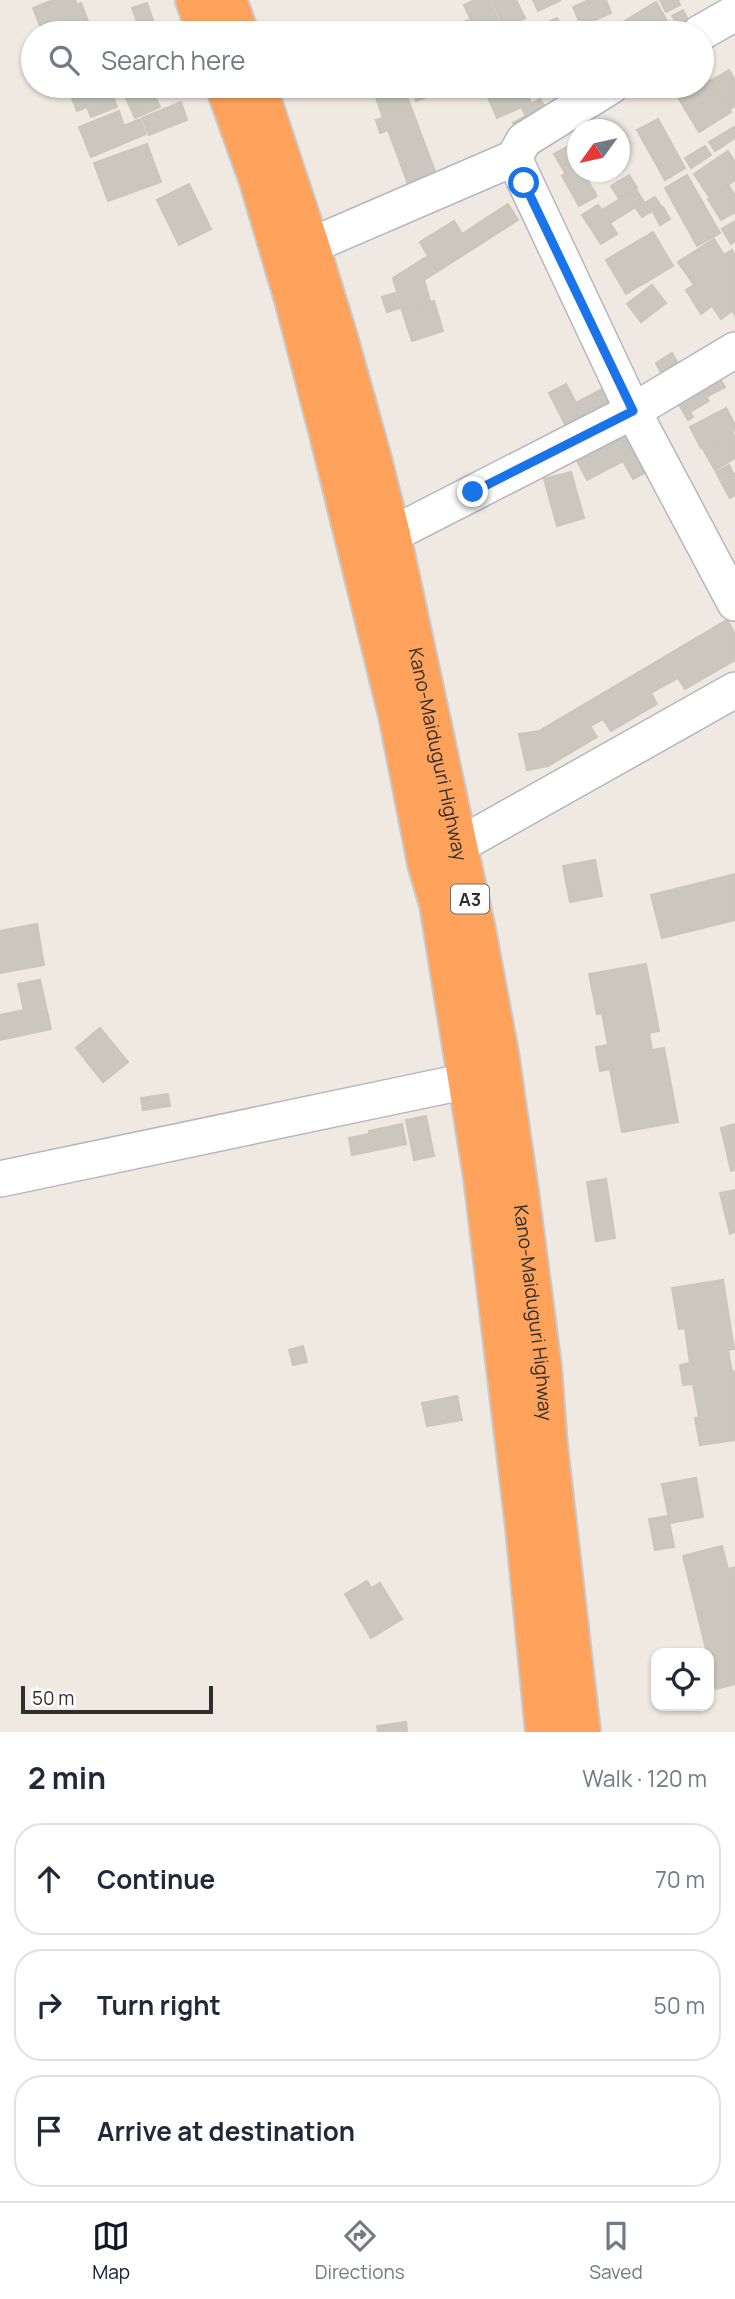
<!DOCTYPE html>
<meta charset="utf-8">
<style>
:root{--surface:#fff;--page:#f6f6f7;--text:#1f2937;--muted:#747a83;--line:#e0e1e3;--accent:#111827}
body{margin:0;font-family:Manrope,sans-serif;background:var(--page);color:var(--text)}
.controls{position:absolute;right:21px;bottom:21px;display:grid;overflow:hidden;border-radius:14px;box-shadow:0 2px 5px #0004}
.controls button{width:63px;height:63px;display:grid;place-items:center;padding:0;border:0;border-bottom:2px solid var(--line);background:var(--surface);color:var(--text);font:35px sans-serif}
.compass{position:absolute;left:567px;top:119px;width:63px;height:63px;border-radius:50%;background:var(--surface);box-shadow:0 2px 5px #0004;rotate:237deg}
.scale{position:absolute;left:21px;bottom:18px;width:192px;box-sizing:border-box;padding-left:7px;border:4px solid #2e2e2e;border-top:0;font-size:19px;line-height:24px;white-space:nowrap;color:#2e2e2e;-webkit-text-stroke:5px #fff;paint-order:stroke}
.stop{position:absolute;width:21px;height:21px;margin:-16px;border:5px solid #1a73e8;border-radius:50%;background:#fff}
.stop.end{background:#1a73e8;border-color:#fff;box-shadow:0 2px 7px #0008}
.list{margin:0;padding:0;list-style:none}
h2{display:flex;justify-content:space-between;align-items:center;height:91px;margin:0;padding:0 28px;font-size:30px}
h2 small{font-size:23px;font-weight:400;color:var(--muted)}
.list li{display:grid;grid-template-columns:46px 1fr auto;gap:21px;align-items:center;box-sizing:border-box;height:112px;margin:0 14px 14px;padding:0 14px;border:2px solid var(--line);border-radius:28px}
.list b{display:block;font-size:26px;white-space:nowrap}
.list em{font-size:23px;font-style:normal;color:var(--muted)}
.icon{flex:none;width:38px;height:38px;fill:none;stroke:currentColor;stroke-width:2;stroke-linecap:round;stroke-linejoin:round}
.map{position:relative;flex:none;width:735px;height:1732px;overflow:hidden}
.search{position:absolute;background:var(--surface);box-shadow:0 2px 5px #0004;left:21px;right:21px;top:21px;height:77px;display:flex;align-items:center;gap:18px;box-sizing:border-box;padding:0 24px;border-radius:38px;color:var(--muted);font-size:26px}
.sheet{height:469px;background:var(--surface)}
nav{display:flex;justify-content:space-around;align-items:center;box-sizing:border-box;height:98px;border-top:2px solid var(--line);background:var(--surface);font-size:19px;color:var(--muted)}
nav a{display:grid;justify-items:center;gap:4px}
nav .on{color:var(--accent)}
.map>svg:first-child{display:block}
.building{fill:#cbc7bf;stroke:#cbc5ba;stroke-width:2}
.lines{fill:none;stroke-linecap:round;stroke-linejoin:round}
.minor-casing{stroke:#b4b7c1;stroke-width:38}
.highway-casing{stroke:#c9c9c9;stroke-width:42}
.minor{stroke:#fff;stroke-width:35}
.highway{stroke:#ffa35c;stroke-width:38}
.route{stroke:#1a73e8;stroke-width:9}
.labels{text-anchor:middle;dominant-baseline:central;stroke-width:5;stroke-linejoin:round;paint-order:stroke}
.shield{fill:#fff;stroke:#6d6d6d;stroke-width:2}
.shield-label{font-size:18px;font-weight:bold;fill:#2e2e2e}
.street-label{font-size:19px;fill:#2e2e2e;stroke:#fff}
</style>
<div class="map">
<svg width="735" height="1732" viewBox="0 0 735 1732">
<rect width="100%" height="100%" fill="#efe9e1"/>
<g class="building">
<path d="M53 0H75L77 5 81 3 88 21 81 24 85 33H43L33 8Z"/>
<path d="M475 0H489L502 28 492 33H477L464 5Z"/>
<path d="M491 0H516L525 18 505 28Z"/>
<path d="M533 0H561L538 11Z"/>
<path d="M589 0H606L611 13 581 26 573 7Z"/>
<path d="M660 0H678L680 5 666 12Z"/>
<path d="M656 2 670 26 658 33H623L618 25Z"/>
<path d="M147 3 153 20 138 25 132 8Z"/>
<path d="M683 10 688 20 678 26 672 16Z"/>
<path d="M557 18 562 28 569 25 574 33H524Z"/>
<path d="M468 20 475 33H454L451 28Z"/>
<path d="M159 24 162 33H142L141 30Z"/>
<path d="M729 70 735 80V106L730 109 712 80Z"/>
<path d="M711 80 731 112 699 132 679 99Z"/>
<path d="M67 86H109L117 107 91 117 87 107 77 111Z"/>
<path d="M372 86H403L436 174 408 184 388 130 380 133 376 120 383 118Z"/>
<path d="M411 86H460L416 101Z"/>
<path d="M483 86H524L531 103 497 118Z"/>
<path d="M151 87 160 107 135 118 126 98Z"/>
<path d="M540 99 545 107 519 133 513 123 526 116 522 109Z"/>
<path d="M181 102 187 120 149 135 142 118Z"/>
<path d="M119 111 124 126 140 119 146 134 91 157 79 127Z"/>
<path d="M658 119 685 168 665 180 637 130Z"/>
<path d="M734 127 735 138 715 151 709 142Z"/>
<path d="M147 144 161 182 108 201 94 163Z"/>
<path d="M570 145 578 159V166L565 173 554 154Z"/>
<path d="M705 146 711 155 691 168 685 158Z"/>
<path d="M728 151 735 162V180L710 198 694 174Z"/>
<path d="M578 167V172H583L597 196 579 206 562 176Z"/>
<path d="M629 175 637 188 619 199 611 186Z"/>
<path d="M687 175 720 233 697 246 665 188Z"/>
<path d="M189 184 211 229 179 245 157 200Z"/>
<path d="M729 186 735 196V212L721 220 708 199Z"/>
<path d="M636 189 644 202 610 223 617 234 601 244 582 215 598 205 602 210Z"/>
<path d="M655 197 661 206 642 217 636 208Z"/>
<path d="M508 204 518 220 424 280 430 301 402 309 393 278 428 256 420 242 454 221 462 234Z"/>
<path d="M663 207 670 219 660 225 653 212Z"/>
<path d="M735 221V241L731 244 722 229Z"/>
<path d="M653 232 673 266 626 294 606 260Z"/>
<path d="M714 239 724 255 732 250 735 255V264L732 267 733 269 735 267V315L732 311 721 319 712 306 701 314 686 290 694 285 678 262Z"/>
<path d="M652 285 666 303 641 322 627 304Z"/>
<path d="M395 293 400 308 387 312 382 297Z"/>
<path d="M434 301 443 331 412 341 402 311Z"/>
<path d="M672 353 682 371 665 380 656 363Z"/>
<path d="M718 376 725 387 706 397 709 401 690 412 693 417 688 420 676 399Z"/>
<path d="M566 384 576 403 602 389 615 413 571 436 549 393Z"/>
<path d="M726 408 735 425V430L701 448 690 427Z"/>
<path d="M622 427 646 472 633 479 623 461 587 480 573 453Z"/>
<path d="M732 432 735 438V458L715 470 703 449Z"/>
<path d="M729 465 733 473 720 480 716 472Z"/>
<path d="M571 472 584 518 557 526 544 479Z"/>
<path d="M735 474V495L730 498 721 482Z"/>
<path d="M727 620 735 634V660L685 689 678 678 651 693 657 704 611 731 603 719 590 726 597 737 548 766 527 770 519 734 539 731Z"/>
<path d="M595 860 602 896 570 902 563 866Z"/>
<path d="M735 874V920L662 938 651 895Z"/>
<path d="M37 924 44 965 0 973V931Z"/>
<path d="M646 964 659 1031 649 1033 652 1050 664 1048 678 1122 622 1132 610 1069 600 1071 596 1047 608 1045 602 1013 597 1014 589 974Z"/>
<path d="M40 980 51 1029 0 1040V1015L24 1010 18 984Z"/>
<path d="M100 1028 128 1062 103 1082 76 1048Z"/>
<path d="M168 1094 170 1106 143 1110 141 1098Z"/>
<path d="M426 1116 434 1156 414 1160 406 1120Z"/>
<path d="M402 1124 406 1144 352 1155 349 1138 369 1134V1131Z"/>
<path d="M735 1124V1170L731 1171 721 1128Z"/>
<path d="M606 1179 615 1238 596 1241 587 1182Z"/>
<path d="M735 1190V1232L730 1234 720 1193Z"/>
<path d="M723 1280 734 1349 728 1350 732 1372 735 1371V1440L700 1445 695 1418 699 1417 693 1384 683 1385 680 1365 690 1363 685 1328 679 1329 672 1288Z"/>
<path d="M303 1346 307 1362 293 1365 289 1350Z"/>
<path d="M457 1396 462 1420 427 1426 422 1403Z"/>
<path d="M696 1478 703 1517 670 1523 662 1484Z"/>
<path d="M668 1516 674 1547 655 1550 649 1519Z"/>
<path d="M722 1546 728 1569 735 1567V1684L716 1689 683 1556Z"/>
<path d="M367 1581 371 1588 380 1583 402 1619 371 1638 345 1594Z"/>
<path d="M406 1722 407 1732H378L377 1726Z"/>
</g>
<g class="lines">
<g class="minor-casing">
<g id="minor">
<path d="M700 33 735 13"/>
<path d="M514 158 633 411 735 603"/>
<path d="M310 246 514 158 524 140 611 86"/>
<path d="M391 535 633 411 735 350"/>
<path d="M433 860 735 690"/>
<path d="M0 1179 467 1081"/>
</g>
</g>
<g class="highway-casing">
<g id="highway">
<path d="M195 0 207 33"/>
<path d="M227 0 239 33"/>
<path d="M225 86 259 181 294 299 329 434 398 715 427 863 439 904 483 1177 525 1527 545 1732"/>
<path id="s1" d="M257 86 310 246 339 341 373 463 391 535 476 930 499 1053 519 1191 542 1367 548 1446 581 1732"/>
</g>
</g>
<use href="#minor" class="minor"/>
<use href="#highway" class="highway"/>
</g>
<g class="lines">
<path class="route" d="M473 492 633 411 524 183"/>
</g>
<g class="labels">
<rect class="shield" x="451" y="884.5" width="38" height="29" rx="5"/>
<g class="shield-label">
<text x="470" y="899">A3</text>
</g>
<g class="street-label">
<text stroke="none"><textPath href="#s1" startOffset="693">Kano-Maiduguri Highway</textPath></text>
<text stroke="none"><textPath href="#s1" startOffset="1260">Kano-Maiduguri Highway</textPath></text>
</g>
</g>
</svg>
<div class="controls">
<button><svg class="icon" aria-label="locate" viewBox="0 0 24 24"><circle cx="12" cy="12" r="6"/><path d="M12 2v4M12 18v4M2 12h4M18 12h4"/></svg></button>
</div>
<svg class="compass" viewBox="-18 -18 36 36"><path d="M0-13l5 13h-10z" fill="#e53935"/><path d="M0 13l5-13h-10z" fill="#747a83"/></svg>
<div class="scale">50 m</div>
<div class="stop" style="left:524px;top:183px"></div>
<div class="stop end" style="left:473px;top:492px"></div>
<div class="search"><svg class="icon" aria-label="search" viewBox="0 0 24 24"><circle cx="10" cy="10" r="6"/><path d="M15 15l6 6"/></svg>Search here</div>
</div>
<section class="sheet">
<h2>2 min<small>Walk · 120 m</small></h2>
<ul class="list">
<li><svg class="icon" aria-label="ahead" viewBox="0 0 24 24"><path d="M12 20V5M6 11l6-6 6 6"/></svg><div><b>Continue</b></div><em>70 m</em></li>
<li><svg class="icon" aria-label="right" viewBox="0 0 24 24"><path d="M7 20v-9h11M14 6l5 5-5 5"/></svg><div><b>Turn right</b></div><em>50 m</em></li>
<li><svg class="icon" aria-label="arrive" viewBox="0 0 24 24"><path d="M6 21V4h12l-3 4 3 4H6"/></svg><div><b>Arrive at destination</b></div></li>
</ul>
</section>
<nav>
<a class="on"><svg class="icon" aria-label="map" viewBox="0 0 24 24"><path d="M3 6l6-2 6 2 6-2v14l-6 2-6-2-6 2zM9 4v14M15 6v14"/></svg>Map</a>
<a><svg class="icon" aria-label="directions" viewBox="0 0 24 24"><path d="M12 3l9 9-9 9-9-9zM9 14v-3h6M13 9l2 2-2 2"/></svg>Directions</a>
<a><svg class="icon" aria-label="saved" viewBox="0 0 24 24"><path d="M7 4h10v16l-5-4-5 4z"/></svg>Saved</a>
</nav>
